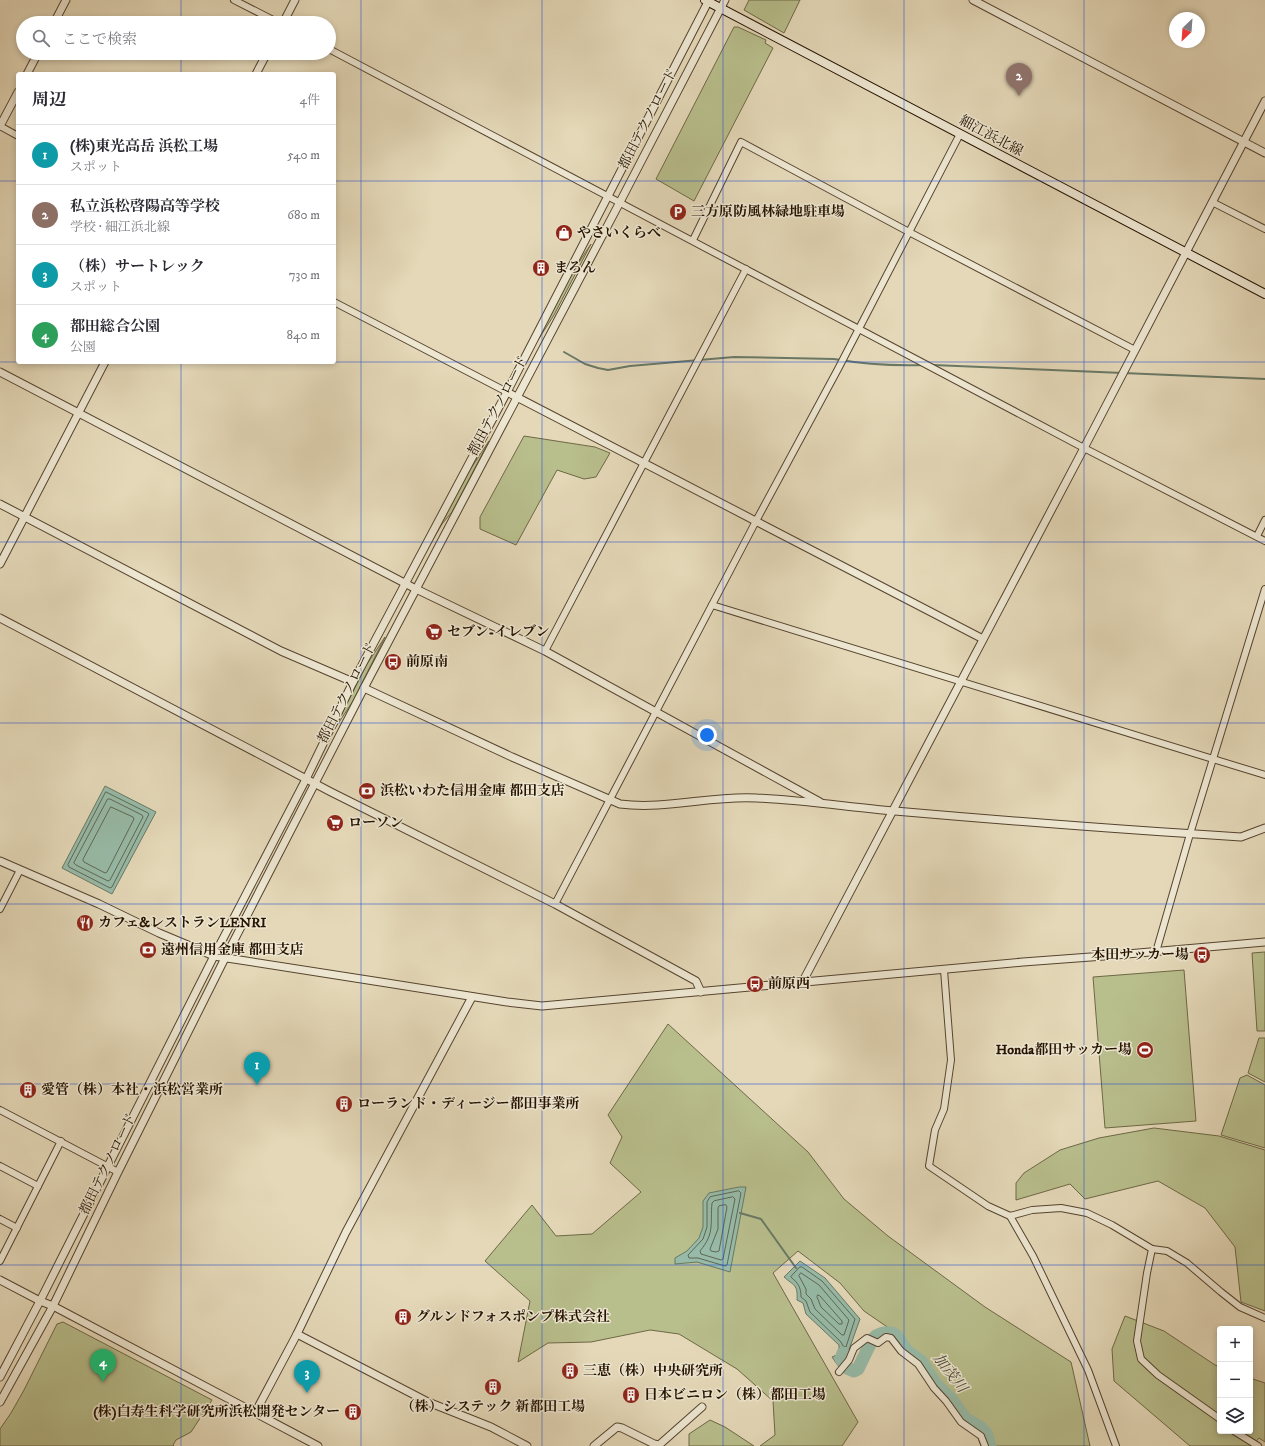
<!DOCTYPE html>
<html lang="ja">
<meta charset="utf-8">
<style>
:root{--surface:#fff;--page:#f2f2f3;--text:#2b2b33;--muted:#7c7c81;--line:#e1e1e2;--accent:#2563eb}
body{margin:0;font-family:"IM FELL DW Pica","Noto Serif JP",serif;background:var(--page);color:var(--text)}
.controls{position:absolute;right:12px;bottom:12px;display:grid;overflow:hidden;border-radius:4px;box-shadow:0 2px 6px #0003}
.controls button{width:36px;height:36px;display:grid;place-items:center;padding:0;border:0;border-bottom:1px solid var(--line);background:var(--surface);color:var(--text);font:20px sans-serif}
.compass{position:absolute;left:1169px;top:12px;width:36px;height:36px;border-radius:50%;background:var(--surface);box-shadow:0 2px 6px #0003;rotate:205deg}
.you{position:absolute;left:707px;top:735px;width:14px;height:14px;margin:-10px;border:3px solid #fff;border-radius:50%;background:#1a73e8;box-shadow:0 0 0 6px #1a73e833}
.badge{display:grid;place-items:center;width:26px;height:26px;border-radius:50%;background:var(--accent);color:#fff;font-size:13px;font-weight:700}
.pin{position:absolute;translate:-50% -33px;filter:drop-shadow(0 1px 2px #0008)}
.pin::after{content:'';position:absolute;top:21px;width:14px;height:12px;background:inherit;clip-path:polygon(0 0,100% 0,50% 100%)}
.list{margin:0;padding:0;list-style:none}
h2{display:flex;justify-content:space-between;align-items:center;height:52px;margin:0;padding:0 16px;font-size:17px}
h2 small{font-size:13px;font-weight:400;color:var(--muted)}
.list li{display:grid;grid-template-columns:26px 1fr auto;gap:12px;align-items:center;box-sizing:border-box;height:60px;padding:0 16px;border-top:1px solid var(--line)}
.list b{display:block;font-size:15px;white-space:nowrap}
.list p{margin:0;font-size:13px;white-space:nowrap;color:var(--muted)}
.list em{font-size:13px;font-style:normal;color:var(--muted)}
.icon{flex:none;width:22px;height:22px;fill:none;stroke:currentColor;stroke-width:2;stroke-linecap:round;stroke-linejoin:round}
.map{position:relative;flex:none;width:1265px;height:1446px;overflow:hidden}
.search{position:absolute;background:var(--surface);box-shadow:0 2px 6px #0003;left:16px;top:16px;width:320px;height:44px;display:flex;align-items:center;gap:10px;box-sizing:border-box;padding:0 14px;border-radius:22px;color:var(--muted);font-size:15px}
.panel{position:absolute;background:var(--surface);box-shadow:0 2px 6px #0003;left:16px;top:72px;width:320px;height:292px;border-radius:4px}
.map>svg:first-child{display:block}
.green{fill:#b8be8c;stroke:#6e6846}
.water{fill:#97bba8;stroke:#697865}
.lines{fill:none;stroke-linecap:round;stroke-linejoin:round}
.shore{stroke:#5e6754;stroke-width:1}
.stream{stroke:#697865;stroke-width:2}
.river{stroke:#97bba8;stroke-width:13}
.minor-casing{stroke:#55442e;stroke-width:8}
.tertiary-casing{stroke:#55442e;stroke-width:9}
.secondary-casing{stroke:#251300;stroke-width:10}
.minor{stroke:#ede6d1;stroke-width:6}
.tertiary{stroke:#ede6d1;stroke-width:7}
.secondary{stroke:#ede6d1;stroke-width:8}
.grid{fill:none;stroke:#1d4ed8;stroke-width:1;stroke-opacity:0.55}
.labels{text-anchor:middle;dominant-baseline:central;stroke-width:3;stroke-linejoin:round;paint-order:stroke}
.street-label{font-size:14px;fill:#251300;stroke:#ede6d1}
.poi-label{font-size:14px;font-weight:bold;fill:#251300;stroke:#ede6d1;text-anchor:start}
.water-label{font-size:15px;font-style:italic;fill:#4d4e3b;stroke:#ede6d1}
</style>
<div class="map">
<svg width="1265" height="1446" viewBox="0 0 1265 1446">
<rect width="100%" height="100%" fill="#e4d8b8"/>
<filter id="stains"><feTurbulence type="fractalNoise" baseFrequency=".005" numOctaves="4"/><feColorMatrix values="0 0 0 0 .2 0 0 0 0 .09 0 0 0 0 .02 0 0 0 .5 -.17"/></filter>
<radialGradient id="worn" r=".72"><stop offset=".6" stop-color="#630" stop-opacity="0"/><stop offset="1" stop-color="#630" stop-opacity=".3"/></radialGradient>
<g class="green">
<path d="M749 0H800L784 33 744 10Z"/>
<path d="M734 27H738L766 40 765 43 773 48 694 201 656 179Z"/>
<path d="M591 244 554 315 538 340 571 274Z"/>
<path d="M524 436 595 447 610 453 596 477 584 479 557 470 516 545 480 529V517Z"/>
<path d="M489 441 452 512 442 524 428 548 469 471Z"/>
<path d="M385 637 353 701 332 733 367 664Z"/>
<path d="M1265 952V1031H1257L1252 953Z"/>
<path d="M1184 970 1196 1121 1105 1128 1093 977Z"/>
<path d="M668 1024 808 1152 844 1199 888 1236 985 1307 1071 1362 1090 1446H981L978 1438 919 1360 896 1333 864 1311 840 1283 798 1251 773 1273 858 1422 842 1446H760L775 1435 773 1401 737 1369 679 1334 650 1330 591 1342 548 1343 518 1362 530 1301 485 1261 532 1205 556 1236 592 1234 641 1192 610 1163 622 1137 608 1115Z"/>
<path d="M1259 1038H1265V1082L1248 1073Z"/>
<path d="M1247 1075 1265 1085V1148L1221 1135 1240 1078Z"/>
<path d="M1154 1128 1219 1136 1265 1150V1311L1241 1302 1235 1247 1205 1208 1158 1181 1085 1199 1070 1184 1016 1200V1183L1024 1173 1060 1150 1099 1138Z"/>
<path d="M1125 1316 1164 1331 1215 1365 1220 1367V1431H1250V1378L1265 1383V1442L1259 1438 1252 1446H1190L1114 1381 1112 1349Z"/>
<path d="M63 1322 212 1400 191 1432 176 1440 173 1445 174 1446H0V1429L11 1413 24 1390 57 1324Z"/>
<path d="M710 1420 725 1427 754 1446H689V1434Z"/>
</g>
<g class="water">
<path d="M105 786 156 812 112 894 62 868Z"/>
<path d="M739 1187H746L730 1272 697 1262 675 1264V1258L687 1251 699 1238 703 1227V1201L709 1193Z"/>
<path d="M800 1261 825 1278 860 1319 846 1358 839 1367 832 1357 839 1354V1345L806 1314 803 1303 797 1300C798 1284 794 1286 784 1277Z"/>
</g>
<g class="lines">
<g class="shore">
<path d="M106 792 148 813 149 814 112 887 110 888 69 867 68 865Z"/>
<path d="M108 799H110L142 815 143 817 110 880 108 881 76 865 74 863Z"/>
<path d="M111 807 133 817 134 819 107 872 105 873 84 862 83 860Z"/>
<path d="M739 1191 741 1193 727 1265 725 1266 698 1258H689L688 1255 703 1239 707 1227V1202L710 1197Z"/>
<path d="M733 1197 735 1199 723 1259 721 1260 701 1254 700 1251C715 1233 710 1224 712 1203L714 1201Z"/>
<path d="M726 1205 727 1207 719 1251 716 1252 711 1251 710 1249 718 1229V1208L719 1206Z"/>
<path d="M800 1267H802L822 1281 855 1319 846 1347 843 1346 841 1342 810 1312 806 1301 801 1297C801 1287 798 1283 791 1277Z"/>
<path d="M801 1273 819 1285 849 1320 844 1335H842L815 1309 811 1299 806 1294V1289L799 1276Z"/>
<path d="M818 1295 820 1296 842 1321V1324H839L821 1307 817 1297Z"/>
</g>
<g class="stream">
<path d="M564 352 585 364 598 368 608 370 630 366 734 357 834 359C863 364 894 366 924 365"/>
<path d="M933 365 1265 379"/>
<path d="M740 1213 761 1219 796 1268"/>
</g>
<path class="river" d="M843 1353 841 1359 847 1368 854 1371 858 1369 871 1342 876 1336 883 1333H892L896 1335 907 1351 921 1361 935 1383 952 1400 966 1419 980 1427 986 1433 990 1446"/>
<g class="minor-casing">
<g id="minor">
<path d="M234 0 279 23"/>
<path d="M329 49 1084 448 1265 541"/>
<path d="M0 126 18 136"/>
<path d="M1212 202 1265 229"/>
<path d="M693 240 741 142 909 232 1135 350"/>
<path d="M334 302 507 392"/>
<path d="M1257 536 1265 520"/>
<path d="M712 605 1265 775"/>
<path d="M545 651 746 269"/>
<path d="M555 904 756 521 838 369 960 134"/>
<path d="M0 909 20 870"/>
<path d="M1156 952 1190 834 1265 589"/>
<path d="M944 970 951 1060 944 1109 935 1130 929 1166 988 1206 1010 1216 1032 1210 1061 1208 1087 1213 1112 1225 1152 1249 1147 1273 1137 1341 1141 1359 1158 1375 1220 1419"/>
<path d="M0 1110 118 1172"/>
<path d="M0 1166 38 1186"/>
<path d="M1010 1216 1033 1256 1088 1370 1116 1446"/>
<path d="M0 1219 17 1228"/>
<path d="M1152 1249 1167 1251 1187 1263 1221 1292 1240 1307 1265 1318"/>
<path d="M0 1261 61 1141"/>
<path d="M839 1372 849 1360 854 1348 867 1338 878 1343 886 1337 891 1338 901 1351 918 1364 934 1388 946 1401 961 1422 981 1436 985 1446"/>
<path d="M1234 1431 1258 1446"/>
</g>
</g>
<g class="tertiary-casing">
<g id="tertiary">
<path d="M973 0 1265 153"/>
<path d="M54 23 66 0"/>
<path d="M283 23 295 0"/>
<path d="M27 74 38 53"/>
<path d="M256 74 267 53"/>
<path d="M0 126 18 92"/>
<path d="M0 372 416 589 545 651 820 802"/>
<path d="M507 392 983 639"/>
<path d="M0 504 281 651 353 682"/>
<path d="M0 564 105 362"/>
<path d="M0 618 331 792 555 904 696 981 701 992"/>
<path d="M364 688 512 757 620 804C666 810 712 795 757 798 803 800 849 807 895 811 1010 821 1125 830 1241 837L1265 828"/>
<path d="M0 861 99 904 159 933 214 956 387 983 507 1002 542 1006 1023 962 1104 956 1265 942"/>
<path d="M802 983 1084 448 1265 101"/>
<path d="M0 1280 40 1301 53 1306 318 1446"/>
<path d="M297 1334 428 1402 491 1427 527 1446"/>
<path d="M0 1377 40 1301 214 956 306 779 353 682 507 392 709 0"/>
<path d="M0 1402 53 1306 118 1172 225 958 364 688 620 202 725 0"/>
<path d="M255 1413 297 1334 346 1232 472 997"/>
<path d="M594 1446 617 1427 622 1428 654 1444 659 1445 702 1407"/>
</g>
</g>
<g class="secondary-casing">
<path id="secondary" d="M705 0 1265 294"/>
</g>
<use href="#minor" class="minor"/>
<use href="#tertiary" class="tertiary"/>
<use href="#secondary" class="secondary"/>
</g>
<path class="grid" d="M181 0V23M361 0V1446M542 0V1446M723 0V1446M904 0V1446M1084 0V1446M181 53V74M0 181H18M334 181H1265M0 362H18M181 362V1446M334 362H1265M0 542H1265M0 723H1265M0 904H1265M0 1084H1265M0 1265H1265"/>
<defs>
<g id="parking-disc" transform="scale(0.9)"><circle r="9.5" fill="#8f2418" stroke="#ede6d1"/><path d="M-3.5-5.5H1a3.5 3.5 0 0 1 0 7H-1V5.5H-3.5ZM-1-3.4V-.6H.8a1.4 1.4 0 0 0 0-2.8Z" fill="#fff"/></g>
<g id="shop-disc" transform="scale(0.9)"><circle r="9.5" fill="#8f2418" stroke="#ede6d1"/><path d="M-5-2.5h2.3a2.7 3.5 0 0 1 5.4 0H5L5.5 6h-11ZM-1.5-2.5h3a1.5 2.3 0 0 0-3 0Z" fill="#fff"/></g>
<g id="building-disc" transform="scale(0.9)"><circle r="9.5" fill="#8f2418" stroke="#ede6d1"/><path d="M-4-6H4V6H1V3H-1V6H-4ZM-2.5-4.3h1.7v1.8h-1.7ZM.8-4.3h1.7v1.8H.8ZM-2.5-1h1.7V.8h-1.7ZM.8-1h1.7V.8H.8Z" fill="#fff"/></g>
<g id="supermarket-disc" transform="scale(0.9)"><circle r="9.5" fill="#8f2418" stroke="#ede6d1"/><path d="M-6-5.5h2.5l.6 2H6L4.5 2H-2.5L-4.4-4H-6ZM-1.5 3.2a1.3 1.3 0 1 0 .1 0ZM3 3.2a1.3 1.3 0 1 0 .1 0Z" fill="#fff"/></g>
<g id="bus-disc" transform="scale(0.9)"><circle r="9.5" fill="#8f2418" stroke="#ede6d1"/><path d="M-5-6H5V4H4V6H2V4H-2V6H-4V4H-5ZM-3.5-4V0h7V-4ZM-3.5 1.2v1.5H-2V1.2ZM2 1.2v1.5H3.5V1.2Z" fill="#fff"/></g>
<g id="bank-disc" transform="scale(0.9)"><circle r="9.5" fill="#8f2418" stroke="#ede6d1"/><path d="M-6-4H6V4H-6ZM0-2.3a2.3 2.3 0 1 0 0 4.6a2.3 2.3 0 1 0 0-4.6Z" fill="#fff"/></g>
<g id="restaurant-disc" transform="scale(0.9)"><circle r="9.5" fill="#8f2418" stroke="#ede6d1"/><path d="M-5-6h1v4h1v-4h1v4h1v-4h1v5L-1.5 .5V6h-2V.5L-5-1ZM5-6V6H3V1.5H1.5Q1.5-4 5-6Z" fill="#fff"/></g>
<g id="stadium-disc" transform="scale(0.9)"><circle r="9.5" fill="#8f2418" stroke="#ede6d1"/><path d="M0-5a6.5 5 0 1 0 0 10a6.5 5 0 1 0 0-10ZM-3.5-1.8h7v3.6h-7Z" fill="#fff"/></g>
</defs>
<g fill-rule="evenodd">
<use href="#parking-disc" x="678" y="212"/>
<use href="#shop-disc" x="564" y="233"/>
<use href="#building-disc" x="541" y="268"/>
<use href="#supermarket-disc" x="434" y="632"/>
<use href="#bus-disc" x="393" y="662"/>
<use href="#bank-disc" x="367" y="791"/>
<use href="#supermarket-disc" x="335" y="823"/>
<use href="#restaurant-disc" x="85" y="923"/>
<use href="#bank-disc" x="148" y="950"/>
<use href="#bus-disc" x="1202" y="955"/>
<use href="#bus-disc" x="755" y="984"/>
<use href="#stadium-disc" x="1145" y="1050"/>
<use href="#building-disc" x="28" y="1090"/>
<use href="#building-disc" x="344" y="1104"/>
<use href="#building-disc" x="403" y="1317"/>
<use href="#building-disc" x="570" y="1371"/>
<use href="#building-disc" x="493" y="1387"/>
<use href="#building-disc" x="631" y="1395"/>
<use href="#building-disc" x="353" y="1412"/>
</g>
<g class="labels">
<g class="street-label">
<text transform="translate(648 119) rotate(-63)">都田テクノロード</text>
<text transform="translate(991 136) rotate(28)">細江浜北線</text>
<text transform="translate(498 406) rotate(-62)">都田テクノロード</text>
<text transform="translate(347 693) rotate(-63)">都田テクノロード</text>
<text transform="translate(108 1164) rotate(-64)">都田テクノロード</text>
</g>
<g class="poi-label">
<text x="691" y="212">三方原防風林緑地駐車場</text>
<text x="577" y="233">やさいくらべ</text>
<text x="554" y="268">まろん</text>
<text x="447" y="632">セブン-イレブン</text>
<text x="406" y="662">前原南</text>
<text x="380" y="791">浜松いわた信用金庫 都田支店</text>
<text x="348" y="823">ローソン</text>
<text x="98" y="923">カフェ&amp;レストランLENRI</text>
<text x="161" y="950">遠州信用金庫 都田支店</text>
<text x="1189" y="955" text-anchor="end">本田サッカー場</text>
<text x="768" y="984">前原西</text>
<text x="1132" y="1050" text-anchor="end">Honda都田サッカー場</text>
<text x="41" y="1090">愛管（株）本社・浜松営業所</text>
<text x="357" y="1104">ローランド・ディージー都田事業所</text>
<text x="416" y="1317">グルンドフォスポンプ株式会社</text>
<text x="583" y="1371">三恵（株）中央研究所</text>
<text x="644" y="1395">日本ビニロン（株）都田工場</text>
<text x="493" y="1407" text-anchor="middle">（株）システック 新都田工場</text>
<text x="340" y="1412" text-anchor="end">(株)白寿生科学研究所浜松開発センター</text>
</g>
<g class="water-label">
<text transform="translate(950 1373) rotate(52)">加茂川</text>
</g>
</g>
<rect width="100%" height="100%" filter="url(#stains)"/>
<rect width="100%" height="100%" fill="url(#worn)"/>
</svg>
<div class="controls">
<button>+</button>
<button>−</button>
<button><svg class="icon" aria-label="layers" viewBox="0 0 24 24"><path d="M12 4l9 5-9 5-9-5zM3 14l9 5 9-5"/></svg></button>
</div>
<svg class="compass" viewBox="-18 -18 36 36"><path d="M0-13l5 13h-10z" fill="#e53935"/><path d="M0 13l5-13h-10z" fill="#7c7c81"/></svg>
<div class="you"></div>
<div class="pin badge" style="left:257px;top:1085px;background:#0f9aa8">1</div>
<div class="pin badge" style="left:1019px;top:96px;background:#8d6e63">2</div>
<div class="pin badge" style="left:307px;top:1393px;background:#0f9aa8">3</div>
<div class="pin badge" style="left:103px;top:1382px;background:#2e9e5b">4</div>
<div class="search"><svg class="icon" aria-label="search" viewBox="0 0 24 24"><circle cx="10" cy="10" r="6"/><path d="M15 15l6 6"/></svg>ここで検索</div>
<section class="panel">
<h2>周辺<small>4件</small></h2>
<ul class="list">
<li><span class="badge" style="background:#0f9aa8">1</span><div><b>(株)東光高岳 浜松工場</b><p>スポット</p></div><em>540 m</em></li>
<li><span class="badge" style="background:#8d6e63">2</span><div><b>私立浜松啓陽高等学校</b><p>学校 · 細江浜北線</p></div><em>680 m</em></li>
<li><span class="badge" style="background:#0f9aa8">3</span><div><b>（株）サートレック</b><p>スポット</p></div><em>730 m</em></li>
<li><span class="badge" style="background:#2e9e5b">4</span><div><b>都田総合公園</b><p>公園</p></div><em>840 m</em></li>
</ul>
</section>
</div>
